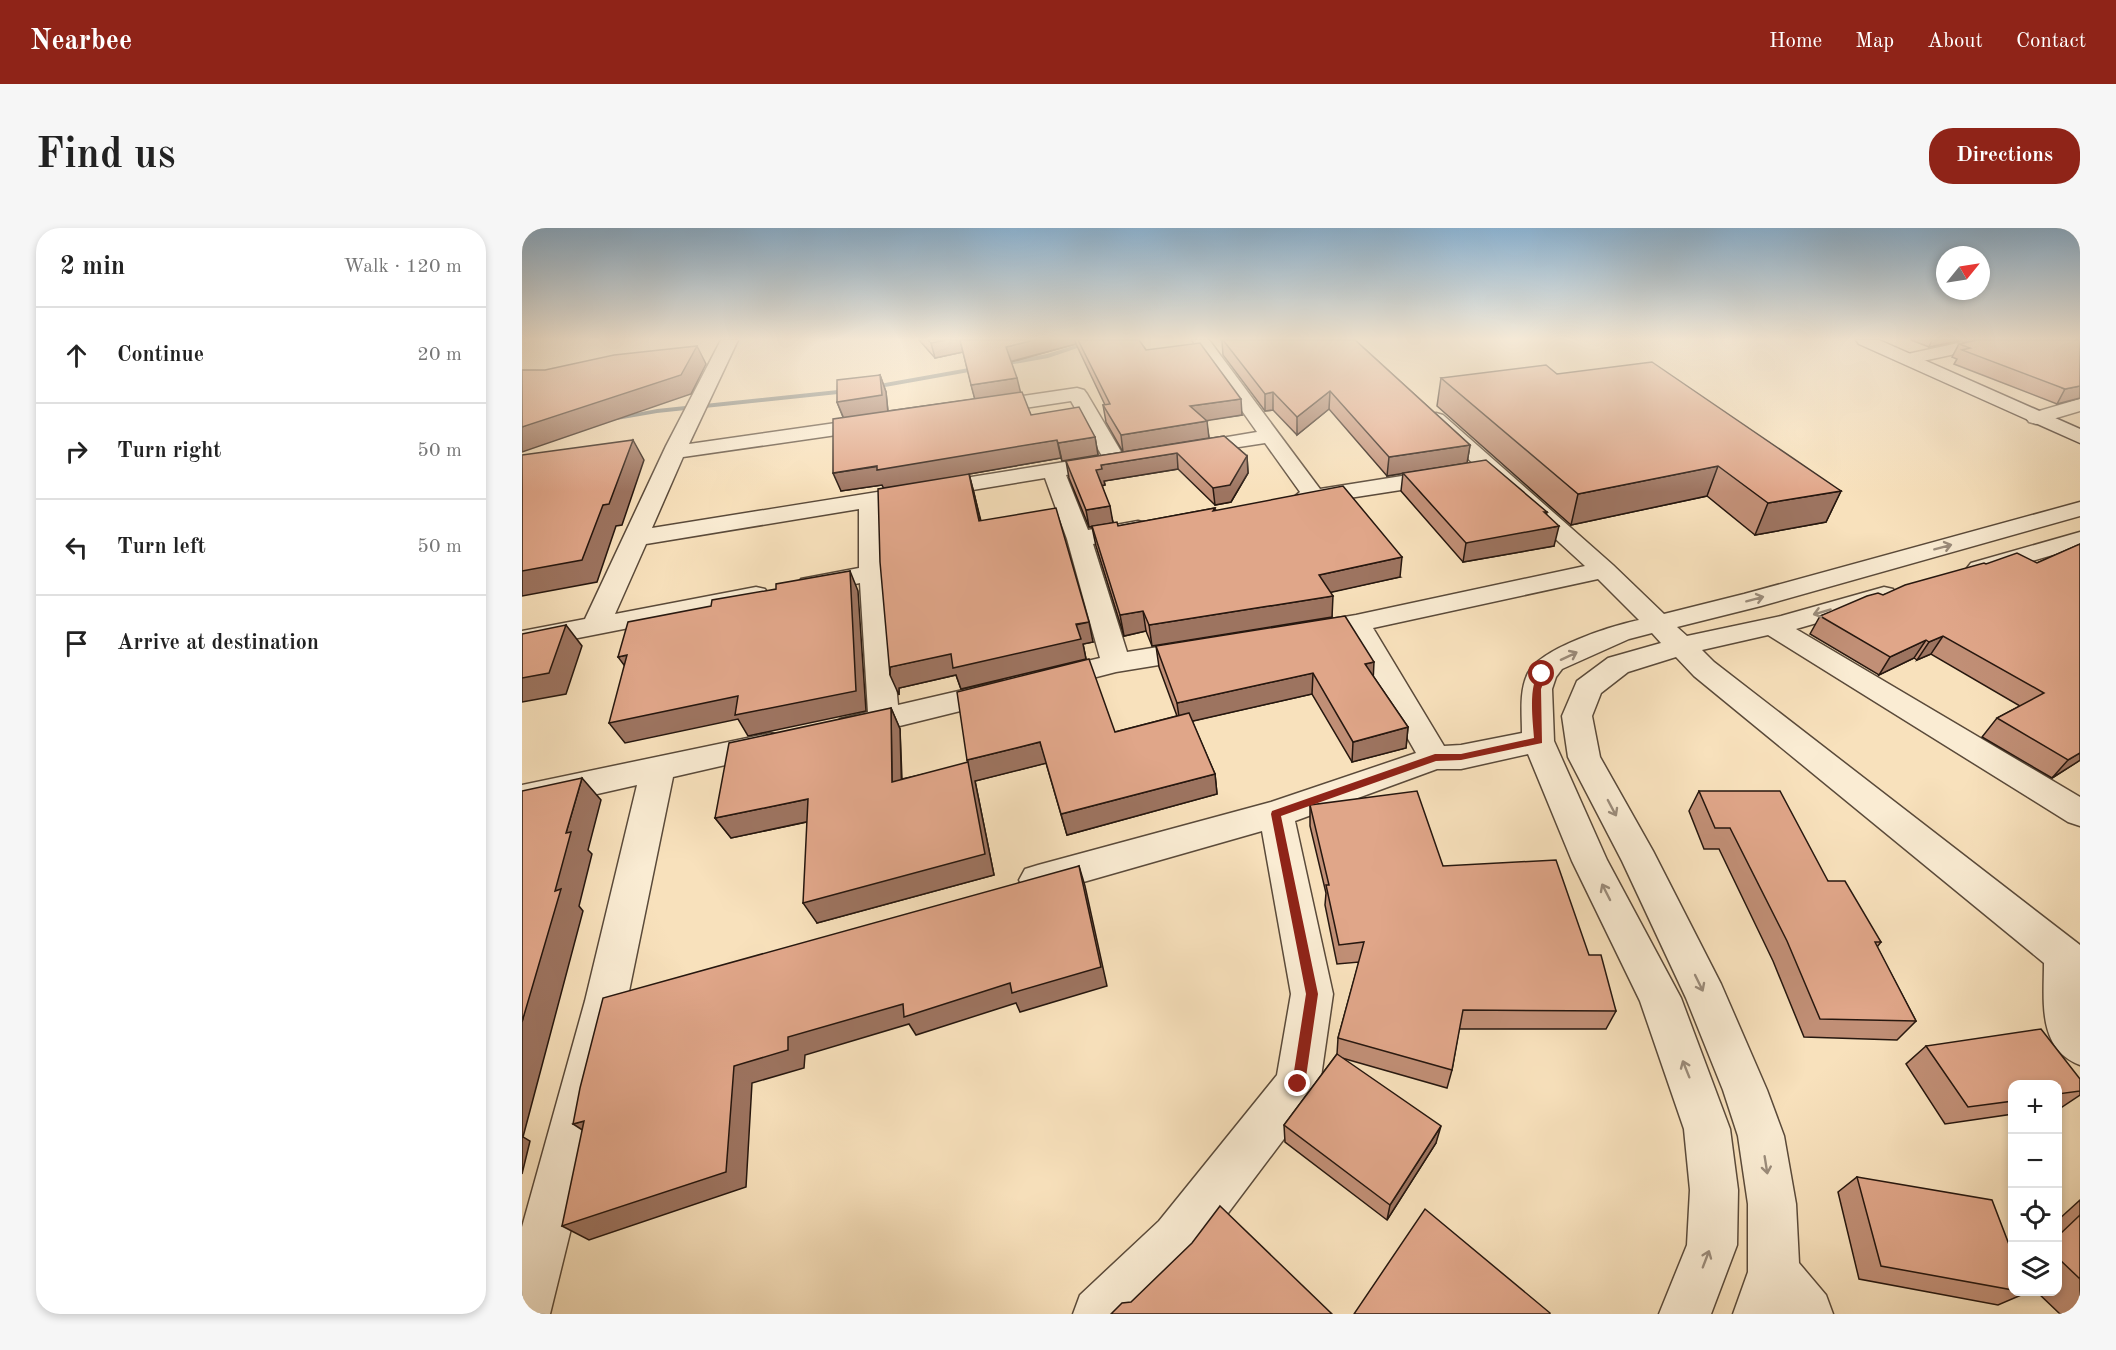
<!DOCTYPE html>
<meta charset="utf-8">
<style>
:root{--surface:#fff;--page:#f6f6f6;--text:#222;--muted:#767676;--line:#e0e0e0;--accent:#8f2418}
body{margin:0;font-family:"Old Standard TT",serif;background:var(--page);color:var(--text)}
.controls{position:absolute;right:18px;bottom:18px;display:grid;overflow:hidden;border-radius:12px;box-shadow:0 3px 9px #0003}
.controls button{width:54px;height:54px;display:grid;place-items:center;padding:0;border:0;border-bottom:2px solid var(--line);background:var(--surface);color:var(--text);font:30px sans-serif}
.compass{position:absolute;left:1414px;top:18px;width:54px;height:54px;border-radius:50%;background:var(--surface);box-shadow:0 3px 9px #0003;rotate:60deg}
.stop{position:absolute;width:18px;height:18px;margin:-14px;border:4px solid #8f2418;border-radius:50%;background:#fff}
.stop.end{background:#8f2418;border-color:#fff;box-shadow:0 2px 6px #0008}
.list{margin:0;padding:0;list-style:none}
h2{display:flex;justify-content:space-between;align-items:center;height:78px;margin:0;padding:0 24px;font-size:26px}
h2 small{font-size:20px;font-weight:400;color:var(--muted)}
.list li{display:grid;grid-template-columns:39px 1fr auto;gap:18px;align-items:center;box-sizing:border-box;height:96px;padding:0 24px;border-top:2px solid var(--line)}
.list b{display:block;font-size:22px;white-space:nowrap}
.list em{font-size:20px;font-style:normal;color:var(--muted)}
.icon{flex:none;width:33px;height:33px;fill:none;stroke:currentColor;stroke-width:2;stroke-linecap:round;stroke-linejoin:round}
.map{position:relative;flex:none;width:1558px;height:1086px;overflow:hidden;border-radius:24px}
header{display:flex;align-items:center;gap:36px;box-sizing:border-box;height:84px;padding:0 30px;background:var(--accent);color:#fff}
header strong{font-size:28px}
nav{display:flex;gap:33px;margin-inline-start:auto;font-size:21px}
.intro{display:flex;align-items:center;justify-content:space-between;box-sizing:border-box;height:144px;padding:0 36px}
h1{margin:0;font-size:42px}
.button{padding:15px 27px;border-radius:24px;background:var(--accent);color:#fff;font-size:21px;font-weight:700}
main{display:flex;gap:36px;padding:0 36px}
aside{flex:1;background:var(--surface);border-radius:24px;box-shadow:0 3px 9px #0003}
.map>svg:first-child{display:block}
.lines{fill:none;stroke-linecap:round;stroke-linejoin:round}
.stream{fill:#717977;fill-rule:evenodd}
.street-casing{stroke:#5a4a3a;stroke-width:3}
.secondary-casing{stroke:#26170f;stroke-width:3}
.street{fill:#faecd3;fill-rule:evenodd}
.secondary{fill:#faecd3;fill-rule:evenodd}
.wall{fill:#c18f76;stroke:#26170f;stroke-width:1.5}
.shaded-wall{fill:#9d7460;stroke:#26170f;stroke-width:1.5}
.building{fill:#e0a689;stroke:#26170f;stroke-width:1.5}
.oneway{stroke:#9b8c7b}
.route{fill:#8f2418}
</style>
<header>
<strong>Nearbee</strong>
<nav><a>Home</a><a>Map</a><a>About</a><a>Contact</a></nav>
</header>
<div class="intro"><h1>Find us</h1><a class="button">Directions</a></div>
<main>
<aside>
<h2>2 min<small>Walk · 120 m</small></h2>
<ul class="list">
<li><svg class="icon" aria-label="ahead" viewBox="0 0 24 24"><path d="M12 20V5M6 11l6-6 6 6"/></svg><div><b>Continue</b></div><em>20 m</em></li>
<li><svg class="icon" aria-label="right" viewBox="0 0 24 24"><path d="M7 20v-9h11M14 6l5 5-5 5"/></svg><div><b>Turn right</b></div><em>50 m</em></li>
<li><svg class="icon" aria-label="left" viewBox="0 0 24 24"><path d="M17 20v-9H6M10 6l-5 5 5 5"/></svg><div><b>Turn left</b></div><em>50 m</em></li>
<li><svg class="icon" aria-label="arrive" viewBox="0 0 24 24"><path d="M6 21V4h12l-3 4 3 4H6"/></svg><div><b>Arrive at destination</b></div></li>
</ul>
</aside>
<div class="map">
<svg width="1558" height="1086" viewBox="0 0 1558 1086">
<rect width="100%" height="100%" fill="#f8e1bc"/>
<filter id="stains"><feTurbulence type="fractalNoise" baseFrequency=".00333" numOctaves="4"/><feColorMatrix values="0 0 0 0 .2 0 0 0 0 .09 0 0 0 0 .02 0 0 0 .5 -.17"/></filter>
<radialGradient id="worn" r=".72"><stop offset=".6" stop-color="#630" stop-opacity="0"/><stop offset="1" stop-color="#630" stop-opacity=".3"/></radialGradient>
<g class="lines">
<path class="stream" d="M570 112H579L526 130 335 164 135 185 83 194 79 192 135 181 335 160 525 126Z"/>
<g class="street-casing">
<g id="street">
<path d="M199 112H216L167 216 356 189 363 191 366 195 363 199 356 201 161 229 130 300 580 228 549 173 461 186 454 184 451 180 454 176 461 174 555 160 562 162 565 166 604 232 598 238 544 247 566 302 616 293 625 295 628 300 625 305 571 316 605 424 680 412 690 415 694 421 690 427 680 430 594 444 528 461 518 458 513 451 518 444 578 430 545 311 523 250 360 277 363 345 376 477 480 453 491 456 495 463 491 470 329 510 318 507 313 499 318 491 346 484 338 355 288 365 279 363 275 357 279 351 337 340V281L124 316 93 386 234 359 243 361 247 367 243 373 234 375 0 421V403L63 391 144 218Z"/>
<path d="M670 112H687L798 261 924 241 932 243 935 248 932 253 924 255 782 277 774 275 771 270 778 264 743 215 665 227 658 225 654 221 658 217 735 204Z"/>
<path d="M1450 112H1482L1479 116 1387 136 1381 135 1378 131 1381 127Z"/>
<path d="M1558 171V183L1514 196 1507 194 1504 190 1507 186Z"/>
<path d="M914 185 921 187 1091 337 1142 386 1222 366 1558 274V288L1239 378 1155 399 1165 408 1259 388 1362 359 1371 361 1375 367 1371 373 1274 401 1558 569V598L1546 594 1246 407 1180 422 1192 434 1558 717V837C1515 821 1522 773 1522 735L1172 448 1154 429 1106 444 1079 465 1070 488 1078 529 1131 623 1199 756 1245 862 1262 908 1274 976 1277 1035 1304 1067 1311 1086H1211L1226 1044V976L1216 908 1201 862 1164 770 1100 633 1046 529 1040 488 1055 453 1086 430 1139 415 1130 405 1107 411 1040 441 1034 449 1030 461 1032 513 1085 632 1159 770 1208 901 1216 962 1215 1017 1189 1086H1137L1165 1017 1168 962 1162 901 1118 773 1050 633 1006 526 939 541H915L773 593 811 766 798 856 792 871 673 1029 615 1086H551L558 1067 637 993 755 847 769 766 740 603 516 667 503 663 497 652 503 641 516 637 749 574 894 525 826 405 784 411 774 409 770 403 774 397 834 387 1063 338 907 195 904 191 907 187ZM1076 351 1117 392C1089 398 1019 420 1006 445 997 463 1000 486 1000 505L939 517 922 518 851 400Z"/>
<path d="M1558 304V319L1458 348 1449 345 1445 340 1449 335Z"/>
<path d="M249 505 260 508 265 516 260 524 151 549 105 773 28 1086H0V999L63 773 115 557 0 583V557Z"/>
</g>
</g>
<g class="secondary-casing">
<path id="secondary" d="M1334 112H1357L1558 201V215L1337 116Z"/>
</g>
<use href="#street" class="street"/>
<use href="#secondary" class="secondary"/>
</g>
<g class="wall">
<path d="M397 112H617L624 122 720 187 684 192 687 210 601 224 584 194 581 177H583L554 116 489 134 498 164 509 187 573 209 576 227 540 233 539 230 447 246 459 293 571 414 561 416 564 431 439 461 434 447 377 460V467L362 260 360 257 319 263 321 189 315 174 358 147 364 164 366 183 453 171 441 124 413 130Z"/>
<path d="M699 112H833L948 217 945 235 1024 286 1032 318 941 334 879 263 881 245 865 248 807 181 775 207 751 182 743 183 701 127 700 113Z"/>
<path d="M1389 112H1440L1407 119Z"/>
<path d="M1455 112 1558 170 1535 176 1432 136 1435 131 1430 129 1437 116Z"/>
<path d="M1035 146 1319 263 1304 294 1233 307 1185 268 1049 297 915 178 919 150Z"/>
<path d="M702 208 725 228 726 245 709 274 693 277 656 241 582 253 583 257 580 258 591 294 596 298 693 280V282L878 349 808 364 810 389 630 418 624 403 602 408 574 318 570 299H567L547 250 544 233Z"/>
<path d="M1558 316V532L1530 550 1460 509 1475 490 1498 478 1409 426 1395 432 1392 430 1357 447 1288 406 1298 388 1361 367 1464 336 1515 335Z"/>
<path d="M634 418 851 448 886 499 884 520 830 534 790 466 670 493 693 546 695 566 545 607 524 535 453 553 472 647 295 695 285 594 209 610 193 590 369 480 378 501 380 551 593 504 655 488 637 439Z"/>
<path d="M1177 563 1306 653 1359 714 1355 719 1394 793 1375 812 1282 809 1251 733 1197 621H1182L1167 583Z"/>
<path d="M788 577 921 638 1067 727 1094 783 1084 801H937L930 842 925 860 820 830 914 915 865 992 763 914 762 897 815 826 816 810 837 734 815 736 803 677 804 665 788 598Z"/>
<path d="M1404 818 1558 851V867L1540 879 1536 880V856H1491V886L1423 896 1384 836Z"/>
<path d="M1335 949 1491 1027V1064H1504V1065L1476 1077 1337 1051 1316 964Z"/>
<path d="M1558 972V1086H1538L1515 1064H1536V992Z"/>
</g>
<g class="shaded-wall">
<path d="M423 112H438L441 124 413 130 409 115Z"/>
<path d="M512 112H553L554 116 487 134 484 119Z"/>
<path d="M1410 112H1440L1407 119Z"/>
<path d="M175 118 184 136 169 166 0 224V199Z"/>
<path d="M358 147 364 164 366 185 322 191 315 174Z"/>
<path d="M495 150 499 166 453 172 449 157Z"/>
<path d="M1558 158V170L1535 176 1543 161Z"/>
<path d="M808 163 807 181 775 207V189Z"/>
<path d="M751 164V182L743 183V166Z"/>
<path d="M719 171 720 187 670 195 668 178Z"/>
<path d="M685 193 687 210 601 224 599 207Z"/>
<path d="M573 209 576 227 540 233 536 215Z"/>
<path d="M111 212 122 232 100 297 94 298 75 354 0 368V343L81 277Z"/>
<path d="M535 212 539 230 447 246 452 265 463 313 362 261 360 257 319 263 311 245Z"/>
<path d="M948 217 945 235 865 248 867 229Z"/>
<path d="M655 225 656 241 582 253 583 257 577 258 574 242 579 237Z"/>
<path d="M725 228 726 245 709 274 693 277 691 260Z"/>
<path d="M1196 238 1185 268 1049 297 1056 266Z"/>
<path d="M1319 263 1304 294 1233 307 1246 275Z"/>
<path d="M588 278 591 295 567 299 564 282Z"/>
<path d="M1022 284H1025L1021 301 1037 298 1032 318 941 334 944 315Z"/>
<path d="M880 329 878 349 797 367V347Z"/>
<path d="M328 343 336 363 344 483 226 508 216 491 103 515 87 495Z"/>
<path d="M811 368 810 389 630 418 627 397Z"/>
<path d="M621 383 624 403 602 408 598 387Z"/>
<path d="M567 394 571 414 561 416 564 431 439 461 434 447 377 460V467L368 447V439Z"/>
<path d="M44 397 60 418 44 466 0 474V450Z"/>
<path d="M1421 408 1409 426 1395 432 1407 414Z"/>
<path d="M1404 412 1392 430 1357 447 1368 429Z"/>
<path d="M105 427 111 449 96 429Z"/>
<path d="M852 434 851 455 843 436Z"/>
<path d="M791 445 790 466 658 496 655 475Z"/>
<path d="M369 480 378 501 380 574 370 554Z"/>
<path d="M886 499 884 520 830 534 831 514Z"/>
<path d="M518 514 525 535 453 553 472 647 295 695 281 675 446 535 445 532Z"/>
<path d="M1558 525V532L1557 533 1530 550 1546 532Z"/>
<path d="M693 546 695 566 545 607 539 586Z"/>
<path d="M60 550 79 572 66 622 70 626 57 678 61 683 1 909 8 913 0 946V794L44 605Z"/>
<path d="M286 571 298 591 209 610 193 590Z"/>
<path d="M557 638 563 658 585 758 498 784 494 775 394 807 387 796 283 827 282 840 230 855 224 959 67 1012 40 998 212 838Z"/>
<path d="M62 893 76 912 51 896Z"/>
<path d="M919 898 914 915 865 992 868 977Z"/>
</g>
<g class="building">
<path d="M406 112H423L409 115Z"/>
<path d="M438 112H512L484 119 495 150 449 157Z"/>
<path d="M556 112H617L624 122 678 115 719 171 668 178 685 193 599 207 581 177 588 176Z"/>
<path d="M701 112H833L948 217 867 229 808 163 775 189 751 164 743 166Z"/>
<path d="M1455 112H1558V158L1543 161 1440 122 1448 120 1437 116Z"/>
<path d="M175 118 159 147 0 199V142H23L92 127Z"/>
<path d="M1130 134 1319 263 1246 275 1196 238 1056 266 919 150 1024 137 1035 146Z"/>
<path d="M358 147 360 167 315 174V152Z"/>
<path d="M500 164 509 187 557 179 573 209 536 215 535 212 355 242V238L311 245V191Z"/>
<path d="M702 208 725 228 708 257 691 260 655 225 579 237 580 241 574 242 588 278 564 282 544 233Z"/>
<path d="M111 212 87 276 81 277 60 332 0 343V227Z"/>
<path d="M964 232 1025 284H1022L1037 298 944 315 881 245Z"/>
<path d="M447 246 457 293 534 280 567 394 554 396 559 411 431 440 429 426 368 439V447L358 334 356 261Z"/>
<path d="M821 258 880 329 797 347 811 368 627 397 621 383 598 387 570 298 595 294 596 298 693 280 691 283Z"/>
<path d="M1558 316V525L1546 532 1475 490 1522 465 1421 408 1407 414 1404 412 1368 429 1298 388 1345 368 1356 365 1361 367 1383 357 1462 335 1464 336 1495 325 1515 335Z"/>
<path d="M328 343 334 463 213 487 216 468 87 495 105 427 96 429 106 394 189 378 190 372 254 361V356Z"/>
<path d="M823 388 852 434 843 436 886 499 831 514 791 445 655 475 634 418Z"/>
<path d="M44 397 27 445 0 450V406Z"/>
<path d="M567 431 593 504 667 485 693 546 539 586 518 514 445 532 435 464Z"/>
<path d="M369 480 370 554 446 534 463 626 281 675 286 571 193 590 207 515Z"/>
<path d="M60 550 44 605 49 604 33 663 39 661 0 794V563Z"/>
<path d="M895 563 921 638 1034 632 1067 727H1079L1094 783 941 782 930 842 816 810 842 714 817 717 804 657H807L788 577Z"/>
<path d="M1177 563H1258L1306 653H1323L1359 714H1353L1394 793 1298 791 1265 713 1208 600H1193Z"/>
<path d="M557 638 579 739 490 765 488 755 382 789 381 776 266 809V822L212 838 204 944 40 998 62 893 51 896 58 860 81 770Z"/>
<path d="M1519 801 1558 851V863L1536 866V856H1491V873L1446 879 1404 818Z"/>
<path d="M815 826 919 898 868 977 762 897Z"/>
<path d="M1335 949 1470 972 1491 1027V1062L1359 1038Z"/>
<path d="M698 978 810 1086H589L600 1075 609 1074 670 1015Z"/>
<path d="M903 981 1028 1085V1086H832Z"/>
<path d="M1558 987V1051L1536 1030V1008Z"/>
</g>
<defs><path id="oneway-shaft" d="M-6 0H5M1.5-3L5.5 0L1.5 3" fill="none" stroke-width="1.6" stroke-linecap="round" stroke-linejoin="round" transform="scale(1.5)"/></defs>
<g class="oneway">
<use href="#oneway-shaft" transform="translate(1421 319) rotate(-15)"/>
<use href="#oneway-shaft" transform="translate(1233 371) rotate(-15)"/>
<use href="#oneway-shaft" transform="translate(1300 384) rotate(164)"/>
<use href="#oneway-shaft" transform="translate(1047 428) rotate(-25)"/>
<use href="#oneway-shaft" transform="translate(1090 580) rotate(62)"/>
<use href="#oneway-shaft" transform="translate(1084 664) rotate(-117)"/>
<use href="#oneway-shaft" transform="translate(1177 755) rotate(64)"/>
<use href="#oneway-shaft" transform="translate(1164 841) rotate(-112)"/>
<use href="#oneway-shaft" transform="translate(1244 937) rotate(81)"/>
<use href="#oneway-shaft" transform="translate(1184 1031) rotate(-69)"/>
</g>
<linearGradient id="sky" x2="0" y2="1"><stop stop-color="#8cb6d7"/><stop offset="0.42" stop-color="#fcf2e1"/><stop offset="1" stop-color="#fcf2e1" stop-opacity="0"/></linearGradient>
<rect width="1558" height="264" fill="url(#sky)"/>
<path class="route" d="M1020 443 1025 446 1019 461 1020 515 939 532 914 533 759 588 796 766 783 856 781 860 776 862 771 860 770 856 784 766 749 586 750 583 913 526H939L1012 510C1011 494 1005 452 1020 443Z"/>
<rect width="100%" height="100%" filter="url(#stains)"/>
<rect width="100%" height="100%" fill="url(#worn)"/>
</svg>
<div class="controls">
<button>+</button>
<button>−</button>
<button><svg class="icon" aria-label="locate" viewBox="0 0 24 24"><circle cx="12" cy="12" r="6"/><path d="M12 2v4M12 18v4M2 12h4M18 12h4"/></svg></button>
<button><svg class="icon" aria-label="layers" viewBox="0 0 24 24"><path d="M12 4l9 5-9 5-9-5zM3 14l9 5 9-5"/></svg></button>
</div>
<svg class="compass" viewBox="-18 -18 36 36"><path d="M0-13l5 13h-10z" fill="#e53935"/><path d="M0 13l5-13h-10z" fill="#767676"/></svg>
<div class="stop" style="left:1020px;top:446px"></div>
<div class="stop end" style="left:776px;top:856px"></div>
</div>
</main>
